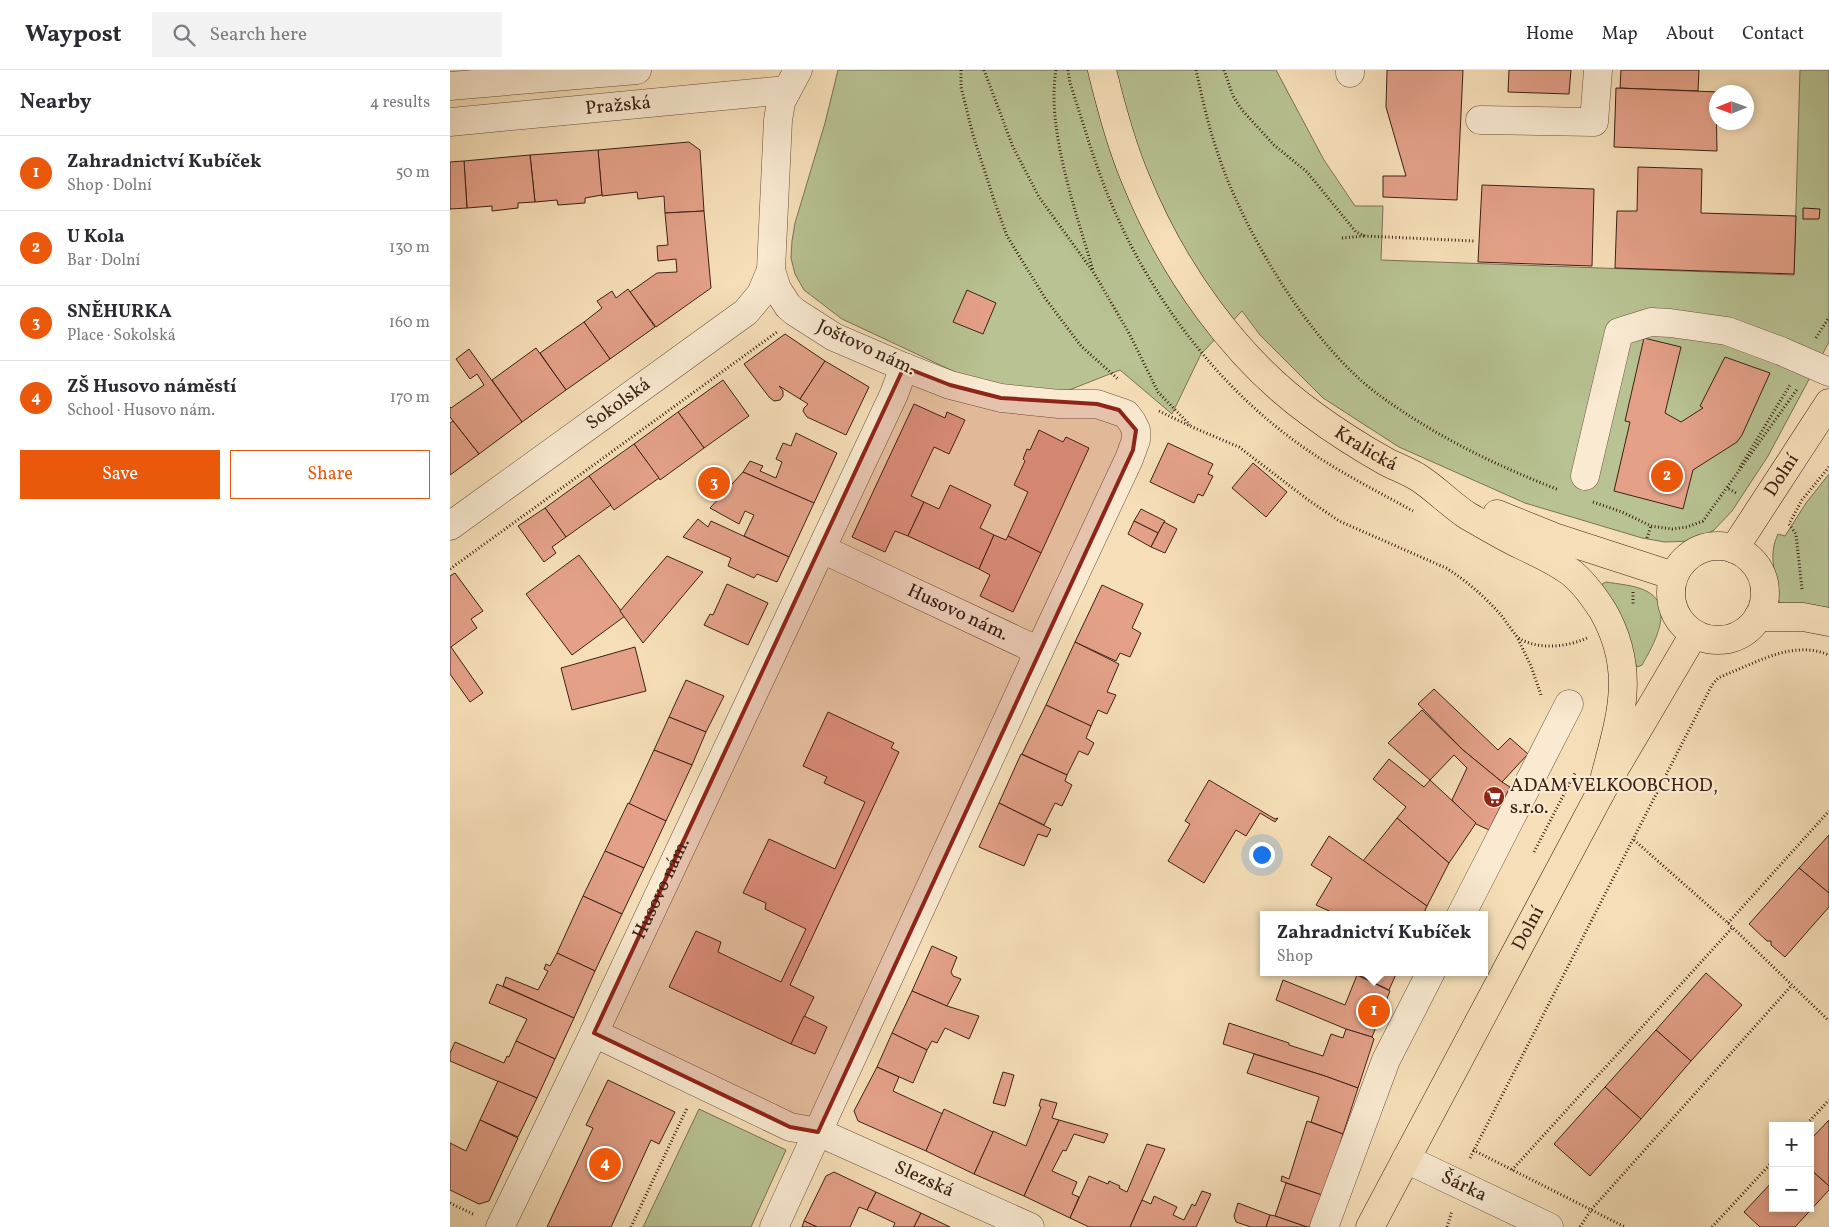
<!DOCTYPE html>
<meta charset="utf-8">
<style>
:root{--surface:#fff;--page:#f2f2f3;--text:#2b2b33;--muted:#7c7c81;--line:#e1e1e2;--accent:#ea580c}
body{margin:0;font-family:Vollkorn,serif;background:var(--page);color:var(--text)}
.controls{position:absolute;right:15px;bottom:15px;display:grid;overflow:hidden;border-radius:0px;box-shadow:0 2px 8px #0003}
.controls button{width:45px;height:45px;display:grid;place-items:center;padding:0;border:0;border-bottom:1px solid var(--line);background:var(--surface);color:var(--text);font:25px sans-serif}
.compass{position:absolute;left:1259px;top:15px;width:45px;height:45px;border-radius:50%;background:var(--surface);box-shadow:0 2px 8px #0003;rotate:269deg}
.you{position:absolute;left:811px;top:784px;width:18px;height:18px;margin:-12px;border:4px solid #fff;border-radius:50%;background:#1a73e8;box-shadow:0 0 0 8px #1a73e833}
.badge{display:grid;place-items:center;width:32px;height:32px;border-radius:50%;background:var(--accent);color:#fff;font-size:16px;font-weight:700}
.pin{position:absolute;translate:-50% -50%;border:2px solid #fff;box-shadow:0 1px 5px #0006}
.popup{position:absolute;left:810px;top:841px;width:228px;height:65px;box-sizing:border-box;display:grid;place-content:center;border-radius:0px;background:var(--surface);filter:drop-shadow(0 1px 4px #0005);font-size:16px;white-space:nowrap;color:var(--muted)}
.popup b{font-size:19px;color:var(--text)}
.popup::after{content:'';position:absolute;left:50%;top:100%;margin-left:-10px;border:10px solid transparent;border-top-color:var(--surface)}
.list{margin:0;padding:0;list-style:none}
h2{display:flex;justify-content:space-between;align-items:center;height:65px;margin:0;padding:0 20px;font-size:21px}
h2 small{font-size:16px;font-weight:400;color:var(--muted)}
.list li{display:grid;grid-template-columns:32px 1fr auto;gap:15px;align-items:center;box-sizing:border-box;height:75px;padding:0 20px;border-top:1px solid var(--line)}
.list b{display:block;font-size:19px;white-space:nowrap}
.list p{margin:0;font-size:16px;white-space:nowrap;color:var(--muted)}
.list em{font-size:16px;font-style:normal;color:var(--muted)}
.actions{display:flex;gap:10px;padding:15px 20px}
.actions a{flex:1;padding:11px 0;border:1px solid var(--accent);border-radius:0px;text-align:center;font-size:18px;color:var(--accent)}
.actions .main{background:var(--accent);color:#fff}
.icon{flex:none;width:28px;height:28px;fill:none;stroke:currentColor;stroke-width:2;stroke-linecap:round;stroke-linejoin:round}
.map{position:relative;flex:none;width:1379px;height:1157px;overflow:hidden}
header{display:flex;align-items:center;gap:30px;box-sizing:border-box;height:70px;padding:0 25px;background:var(--surface);border-bottom:1px solid var(--line)}
header strong{font-size:24px}
nav{display:flex;gap:28px;margin-inline-start:auto;font-size:18px}
.search{width:350px;height:45px;background:var(--page);display:flex;align-items:center;gap:12px;box-sizing:border-box;padding:0 18px;border-radius:0px;color:var(--muted);font-size:19px}
main{display:flex}
aside{flex:1;background:var(--surface)}
.map>svg:first-child{display:block}
.green{fill:#b8c292;stroke:#7a7254}
.building{fill:#e4a188;stroke:#3c2115}
.lines{fill:none;stroke-linecap:round;stroke-linejoin:round}
.minor-casing{stroke:#6a503e;stroke-width:29}
.major-casing{stroke:#3c2115;stroke-width:29}
.highway-casing{stroke:#3c2115;stroke-width:29}
.path{stroke:#3c2115;stroke-width:3;stroke-dasharray:1 2.5;stroke-linecap:butt}
.minor{stroke:#f9ead1;stroke-width:28}
.major{stroke:#f6dfb8;stroke-width:28}
.highway{stroke:#f6dfb8;stroke-width:28}
.marked{fill:#8f2418;fill-opacity:0.2;stroke:#8f2418;stroke-width:4;stroke-linejoin:round}
.labels{text-anchor:middle;dominant-baseline:central;stroke-width:4.5;stroke-linejoin:round;paint-order:stroke}
.street-label{font-size:19px;fill:#3c2115;stroke:#f9ead1}
.poi-label{font-size:19px;fill:#3c2115;stroke:#f9ead1;text-anchor:start}
</style>
<header>
<strong>Waypost</strong>
<div class="search"><svg class="icon" aria-label="search" viewBox="0 0 24 24"><circle cx="10" cy="10" r="6"/><path d="M15 15l6 6"/></svg>Search here</div>
<nav><a>Home</a><a>Map</a><a>About</a><a>Contact</a></nav>
</header>
<main>
<aside>
<h2>Nearby<small>4 results</small></h2>
<ul class="list">
<li><span class="badge">1</span><div><b>Zahradnictví Kubíček</b><p>Shop · Dolní</p></div><em>50 m</em></li>
<li><span class="badge">2</span><div><b>U Kola</b><p>Bar · Dolní</p></div><em>130 m</em></li>
<li><span class="badge">3</span><div><b>SNĚHURKA</b><p>Place · Sokolská</p></div><em>160 m</em></li>
<li><span class="badge">4</span><div><b>ZŠ Husovo náměstí</b><p>School · Husovo nám.</p></div><em>170 m</em></li>
</ul>
<div class="actions"><a class="main">Save</a><a>Share</a></div>
</aside>
<div class="map">
<svg width="1379" height="1157" viewBox="0 0 1379 1157">
<rect width="100%" height="100%" fill="#f6dfb8"/>
<filter id="stains"><feTurbulence type="fractalNoise" baseFrequency=".004" numOctaves="4"/><feColorMatrix values="0 0 0 0 .2 0 0 0 0 .09 0 0 0 0 .02 0 0 0 .5 -.17"/></filter>
<radialGradient id="worn" r=".72"><stop offset=".6" stop-color="#630" stop-opacity="0"/><stop offset="1" stop-color="#630" stop-opacity=".3"/></radialGradient>
<g class="green">
<path d="M388 0H826L874 90 905 136H933L931 190 1344 205 1350 0H1379V272L1318 386 1282 441 1264 460 1243 471 1215 472 1192 468 1075 433 949 377 873 328 810 265 792 241 751 284 722 344 670 300 614 322 566 318 520 309 392 249 354 220 345 204 341 188 342 171 345 153 375 53Z"/>
<path d="M1379 404V540L1332 536C1327 530 1328 523 1327 516 1324 496 1319 484 1328 464L1335 466 1356 433Z"/>
<path d="M1156 512C1168 514 1183 515 1194 520 1227 534 1204 574 1192 595L1187 597 1153 519 1152 514Z"/>
<path d="M249 1039 336 1080 301 1157H193Z"/>
</g>
<g class="building">
<path d="M937 0H1013L1007 130 933 127V106H956L936 37Z"/>
<path d="M1059 0H1121L1119 24 1058 22Z"/>
<path d="M1171 0H1249L1248 21 1170 18Z"/>
<path d="M1166 18 1269 22H1266L1267 81 1164 77Z"/>
<path d="M239 72 250 80 254 141 215 143 214 126 188 129 187 122 152 126 148 80Z"/>
<path d="M148 80 152 125 135 128V133L108 135 107 130 85 132 80 85Z"/>
<path d="M80 85 85 132 68 133V138L42 141V136L17 138 14 91Z"/>
<path d="M14 91 17 138 0 139V92Z"/>
<path d="M1188 97 1252 99 1251 143 1346 146 1344 204 1165 198 1167 141H1187Z"/>
<path d="M1032 115 1144 119 1142 196 1028 192Z"/>
<path d="M1353 138 1370 139 1369 149H1353Z"/>
<path d="M254 141 261 218 206 257 180 222 207 203 227 202 226 189 208 191 207 176 218 175 215 143Z"/>
<path d="M178 219 205 257 160 289 134 252 152 238 147 231 162 221 166 228Z"/>
<path d="M517 220 546 233 533 264 503 252Z"/>
<path d="M134 252 160 289 116 320 90 283Z"/>
<path d="M335 264 375 291 350 329 329 316 333 321V326L330 330 324 331 319 327 294 294Z"/>
<path d="M1194 268 1231 277 1215 343 1231 352 1253 338 1250 336 1275 287 1320 303 1292 365 1287 372 1243 400 1233 439 1164 421 1180 352 1175 351Z"/>
<path d="M86 278 116 320 72 352 42 310Z"/>
<path d="M19 279 72 352 29 384 0 347V337L1 338 34 315 27 304 20 309 6 289Z"/>
<path d="M375 291 419 317 396 365 357 347 353 341 354 338 358 334 350 329Z"/>
<path d="M273 310 299 346 254 378 228 342Z"/>
<path d="M464 334 495 348 497 342 515 350 499 384 484 377 461 426 474 432 458 466 445 461 435 482 402 467Z"/>
<path d="M228 342 254 378 210 410 184 374Z"/>
<path d="M3 351 29 384 0 405V353Z"/>
<path d="M589 360 613 372 616 367 639 378 591 483 558 466 578 422 564 415 575 391 573 389 577 379 580 380Z"/>
<path d="M346 363 387 383 364 433 293 402 300 391 313 396 310 401 326 408 332 392 326 389 333 373 341 376Z"/>
<path d="M718 373 763 394 758 404 763 406 753 426 748 424 744 433 700 412Z"/>
<path d="M184 374 209 408 164 440 139 406Z"/>
<path d="M803 393 837 422 816 447 782 418Z"/>
<path d="M293 402 364 433 339 487 294 466 304 445 295 441 289 454 260 438Z"/>
<path d="M266 404 273 414 263 421 256 411Z"/>
<path d="M139 406 161 435 116 467 95 438Z"/>
<path d="M500 415 541 435 530 458 544 465 529 499 458 466 474 432 489 439Z"/>
<path d="M95 438 116 467 102 477 106 483 94 492 68 456Z"/>
<path d="M691 439 715 451 708 463 684 451Z"/>
<path d="M248 449 258 457 261 451 339 487 327 512 307 504 304 508 278 496 281 488 233 467Z"/>
<path d="M684 451 708 463 701 477 678 464Z"/>
<path d="M714 452 727 459 715 483 701 477Z"/>
<path d="M544 465 556 470 558 466 591 483 563 542 530 526 540 505 529 499Z"/>
<path d="M129 485 175 546 122 585 76 524Z"/>
<path d="M217 486 253 502 193 573 170 541Z"/>
<path d="M5 503 33 541 21 549 27 558 1 577 33 623 20 632 0 604V506Z"/>
<path d="M277 514 318 533 298 575 254 555 260 544 263 545Z"/>
<path d="M652 515 693 534 682 558 691 563 680 587 670 583 666 591 625 572Z"/>
<path d="M625 572 669 594 657 622 666 625 657 644 648 640 641 656 596 635Z"/>
<path d="M185 577 196 621 122 640 111 598Z"/>
<path d="M236 610 274 626 256 662 219 647Z"/>
<path d="M984 619 1048 680 1060 668 1078 684 1052 712 1013 680 968 634Z"/>
<path d="M596 635 641 656 636 668 644 673 638 685 629 681 617 705 572 684Z"/>
<path d="M972 640 1013 680 1052 712 1060 717 1039 760 1026 754 1002 730 1017 698 1004 685 980 710 938 673Z"/>
<path d="M378 642 444 673 441 678 449 682 340 915 364 927 341 974 219 917 246 861 271 872 268 882 331 912 356 859 315 839 316 833 293 823 319 769 385 799 415 732 374 713 377 707 353 696Z"/>
<path d="M219 647 256 662 242 695 204 680Z"/>
<path d="M204 680 242 695 216 751 179 734Z"/>
<path d="M571 684 617 705 615 711 622 715 612 736 605 733 594 755 549 733Z"/>
<path d="M939 689 974 717 980 710 1026 753 999 793 947 748 956 737 923 709Z"/>
<path d="M759 710 825 749 828 748 825 752 810 743 796 766 786 760 754 813 718 791 740 754 735 751Z"/>
<path d="M178 733 216 751 194 798 155 781Z"/>
<path d="M549 733 601 759 597 767 588 764 574 796 529 777Z"/>
<path d="M947 748 999 793 977 836 913 791Z"/>
<path d="M1379 765V823L1349 798Z"/>
<path d="M879 766 977 836 973 845H888L866 835 882 808 861 795Z"/>
<path d="M155 781 194 798 172 844 133 826Z"/>
<path d="M1349 798 1379 823V837L1335 887 1321 875V871H1317L1299 854Z"/>
<path d="M133 826 172 844 145 901 107 883Z"/>
<path d="M482 876 507 887 501 902 503 906 511 909 497 936 462 921Z"/>
<path d="M107 883 145 901 124 948 53 916 56 907 88 920 98 901 94 899 96 894 100 896Z"/>
<path d="M902 902H947L939 920Z"/>
<path d="M1256 903 1292 935 1241 991 1206 960Z"/>
<path d="M907 905 940 921 922 967 896 959 826 930 833 910 895 935Z"/>
<path d="M47 914 124 948 105 989 66 971 77 949 39 933Z"/>
<path d="M462 921 497 936 529 946 519 969 495 958 487 973 482 971 477 980 442 963Z"/>
<path d="M354 946 377 957 365 984 341 974Z"/>
<path d="M779 953 839 973V975L873 986 881 964 893 968 896 959 922 967 924 969 908 1018 875 1006 773 974Z"/>
<path d="M1206 960 1241 991 1191 1049 1155 1017Z"/>
<path d="M442 963 477 980 463 1013 427 997Z"/>
<path d="M66 971 105 989 87 1028 0 991V983L5 972 54 993 57 986 59 987Z"/>
<path d="M804 984 875 1006 908 1018 893 1064 861 1052 869 1027 797 1003Z"/>
<path d="M427 997 449 1007 443 1021 493 1044 476 1081 408 1051 404 1041Z"/>
<path d="M553 1002 564 1005 555 1036 543 1033Z"/>
<path d="M158 1010 225 1042 209 1074 201 1070 161 1157H97L143 1058 136 1055Z"/>
<path d="M48 1011 87 1028 68 1067 30 1050Z"/>
<path d="M1155 1017 1191 1049 1140 1106 1104 1074Z"/>
<path d="M591 1029 607 1033 602 1048 609 1050 574 1126 524 1104 543 1061 576 1076 591 1037 589 1036Z"/>
<path d="M494 1039 543 1062 524 1104 476 1081Z"/>
<path d="M30 1050 68 1068 39 1131 29 1134 0 1120V1073L16 1081Z"/>
<path d="M609 1050 658 1064 654 1073 624 1064 616 1081 613 1080 602 1101 627 1112 622 1124 629 1127 620 1148 574 1126Z"/>
<path d="M1379 1050V1116L1360 1099V1070Z"/>
<path d="M857 1051 893 1064 875 1126 831 1111 832 1106 839 1109Z"/>
<path d="M697 1074 715 1079 680 1157H639L620 1148 639 1106 658 1114 659 1111 670 1116 669 1118 677 1122Z"/>
<path d="M1360 1099 1379 1116V1120L1345 1157H1310L1294 1142 1323 1111V1138H1360Z"/>
<path d="M384 1102 426 1122 417 1140 409 1137 400 1157H367L354 1151 376 1106Z"/>
<path d="M836 1113 875 1126 864 1157H857L825 1146Z"/>
<path d="M752 1121 761 1124 746 1157H680L692 1130 701 1134 704 1126 727 1137 723 1145 734 1150 742 1134 745 1136Z"/>
<path d="M426 1122 471 1143 464 1157H443L445 1153 417 1140Z"/>
<path d="M788 1133 820 1145 816 1157H801L786 1152 784 1146Z"/>
<path d="M471 1143 500 1157H464Z"/>
<path d="M820 1145 825 1146 857 1157H816Z"/>
<path d="M354 1151 367 1157H352Z"/>
</g>
<g class="lines">
<g class="minor-casing">
<g id="minor">
<path d="M900 3V0"/>
<path d="M0 16 187 0"/>
<path d="M1030 50 1144 52 1148 0"/>
<path id="s1" d="M0 52 337 20"/>
<path d="M1135 406 1169 262 1201 252 1220 253 1277 261 1331 281 1379 302"/>
<path id="s2" d="M0 456 296 242 311 224 321 200"/>
<path id="s3" d="M372 479 589 581"/>
<path d="M1011 845 1119 634"/>
<path id="s4" d="M144 963 340 1057 368 1062 580 1157"/>
<path id="s5" d="M956 1089 1099 1157"/>
<path id="s6" d="M50 1157 144 963 444 324 454 297"/>
<path d="M324 1157 589 581 679 389 686 370V360L682 352 676 344 647 334H609L551 328 500 315 454 297 384 267 345 242 338 236 327 219 321 200 328 50 331 32 348 0"/>
<path d="M874 1157 936 990 981 902"/>
</g>
</g>
<g class="major-casing">
<g id="major">
<path id="s7" d="M652 0C661 37 671 75 686 110 722 199 784 288 862 344 885 361 910 377 935 391 946 397 958 401 969 408 986 419 1001 435 1018 446 1036 456 1054 467 1073 476 1088 483 1105 491 1119 501 1133 511 1144 527 1153 541 1190 606 1167 656 1151 722"/>
<path d="M1047 444 1104 467 1224 506"/>
<circle cx="1268" cy="523" r="47"/>
<path id="s8" d="M1284 479 1379 333"/>
<path id="s9" d="M920 1157 1151 722 1244 564"/>
</g>
</g>
<g class="highway-casing">
<path id="highway" d="M1308 547H1353L1379 552"/>
</g>
<g class="path">
<path d="M511 0V17L523 65 544 130 557 166 595 228 631 276 669 310"/>
<path d="M534 0 563 77 589 127 644 203 680 265 708 322 740 355"/>
<path d="M606 0C596 59 626 142 643 200"/>
<path d="M618 0 620 13C631 46 640 78 652 110 690 212 758 308 846 372 883 399 923 419 963 441"/>
<path d="M746 0C752 27 758 55 767 81 793 161 860 274 929 325 985 366 1045 395 1109 420"/>
<path d="M774 0 783 26 792 40 824 75 857 102 906 162 915 166 1024 171"/>
<path d="M892 168 914 166"/>
<path d="M1366 268 1379 247"/>
<path d="M709 341 742 357 789 377 857 429 889 451 996 498C1017 511 1035 527 1051 545 1055 550 1066 567 1070 569 1090 580 1117 577 1137 568"/>
<path d="M1290 397 1340 315"/>
<path d="M1278 417 1277 418 1288 424"/>
<path d="M1143 432 1172 442 1201 456 1222 459 1237 457 1253 451 1348 318"/>
<path d="M1197 468 1201 456"/>
<path d="M0 499 327 262"/>
<path d="M1352 519 1346 464 1339 454 1352 430 1379 397"/>
<path d="M1183 522V536"/>
<path d="M1068 569 1081 596 1091 625"/>
<path d="M1184 770 1278 853 1379 951"/>
<path d="M1084 782 1125 703"/>
<path d="M1278 853 1379 741"/>
<path d="M1355 1056 1379 1030"/>
<path d="M1023 1080 1175 1157"/>
<path d="M1020 1088 1262 615 1268 608 1277 604C1310 591 1344 570 1379 585"/>
<path d="M1062 1100 1283 857"/>
<path d="M0 1133 25 1145"/>
<path d="M181 1157 237 1038"/>
<path d="M997 1157 1002 1141"/>
<path d="M1130 1157 1141 1140 1342 915"/>
<path d="M1262 1157 1323 1091"/>
</g>
<use href="#minor" class="minor"/>
<use href="#major" class="major"/>
<use href="#highway" class="highway"/>
</g>
<path class="marked" d="M454 297 500 315 551 328 647 334 669 340 686 360 683 380 368 1062 340 1057 144 963Z"/>
<defs>
<g id="supermarket-disc" transform="scale(1.125)"><circle r="9.5" fill="#8f2418" stroke="#f9ead1"/><path d="M-6-5.5h2.5l.6 2H6L4.5 2H-2.5L-4.4-4H-6ZM-1.5 3.2a1.3 1.3 0 1 0 .1 0ZM3 3.2a1.3 1.3 0 1 0 .1 0Z" fill="#fff"/></g>
</defs>
<g fill-rule="evenodd">
<use href="#supermarket-disc" x="1044" y="727"/>
</g>
<g class="labels">
<g class="street-label">
<text stroke="none"><textPath href="#s1" startOffset="169">Pražská</textPath></text>
<text transform="translate(416 278) rotate(25)">Joštovo nám.</text>
<text stroke="none"><textPath href="#s2" startOffset="208">Sokolská</textPath></text>
<text stroke="none"><textPath href="#s7" startOffset="476">Kralická</textPath></text>
<text stroke="none"><textPath href="#s8" startOffset="88">Dolní</textPath></text>
<text stroke="none"><textPath href="#s3" startOffset="150">Husovo nám.</textPath></text>
<text stroke="none"><textPath href="#s6" startOffset="375">Husovo nám.</textPath></text>
<text stroke="none"><textPath href="#s9" startOffset="338">Dolní</textPath></text>
<text stroke="none"><textPath href="#s4" startOffset="362">Slezská</textPath></text>
<text stroke="none"><textPath href="#s5" startOffset="64">Šárka</textPath></text>
</g>
<g class="poi-label">
<text x="1060" y="716">ADAM VELKOOBCHOD,<tspan x="1060" dy="22">s.r.o.</tspan></text>
</g>
</g>
<rect width="100%" height="100%" filter="url(#stains)"/>
<rect width="100%" height="100%" fill="url(#worn)"/>
</svg>
<div class="controls">
<button>+</button>
<button>−</button>
</div>
<svg class="compass" viewBox="-18 -18 36 36"><path d="M0-13l5 13h-10z" fill="#e53935"/><path d="M0 13l5-13h-10z" fill="#7c7c81"/></svg>
<div class="you"></div>
<div class="pin badge" style="left:924px;top:941px">1</div>
<div class="popup"><b>Zahradnictví Kubíček</b>Shop</div>
<div class="pin badge" style="left:1217px;top:406px">2</div>
<div class="pin badge" style="left:264px;top:413px">3</div>
<div class="pin badge" style="left:155px;top:1094px">4</div>
</div>
</main>
